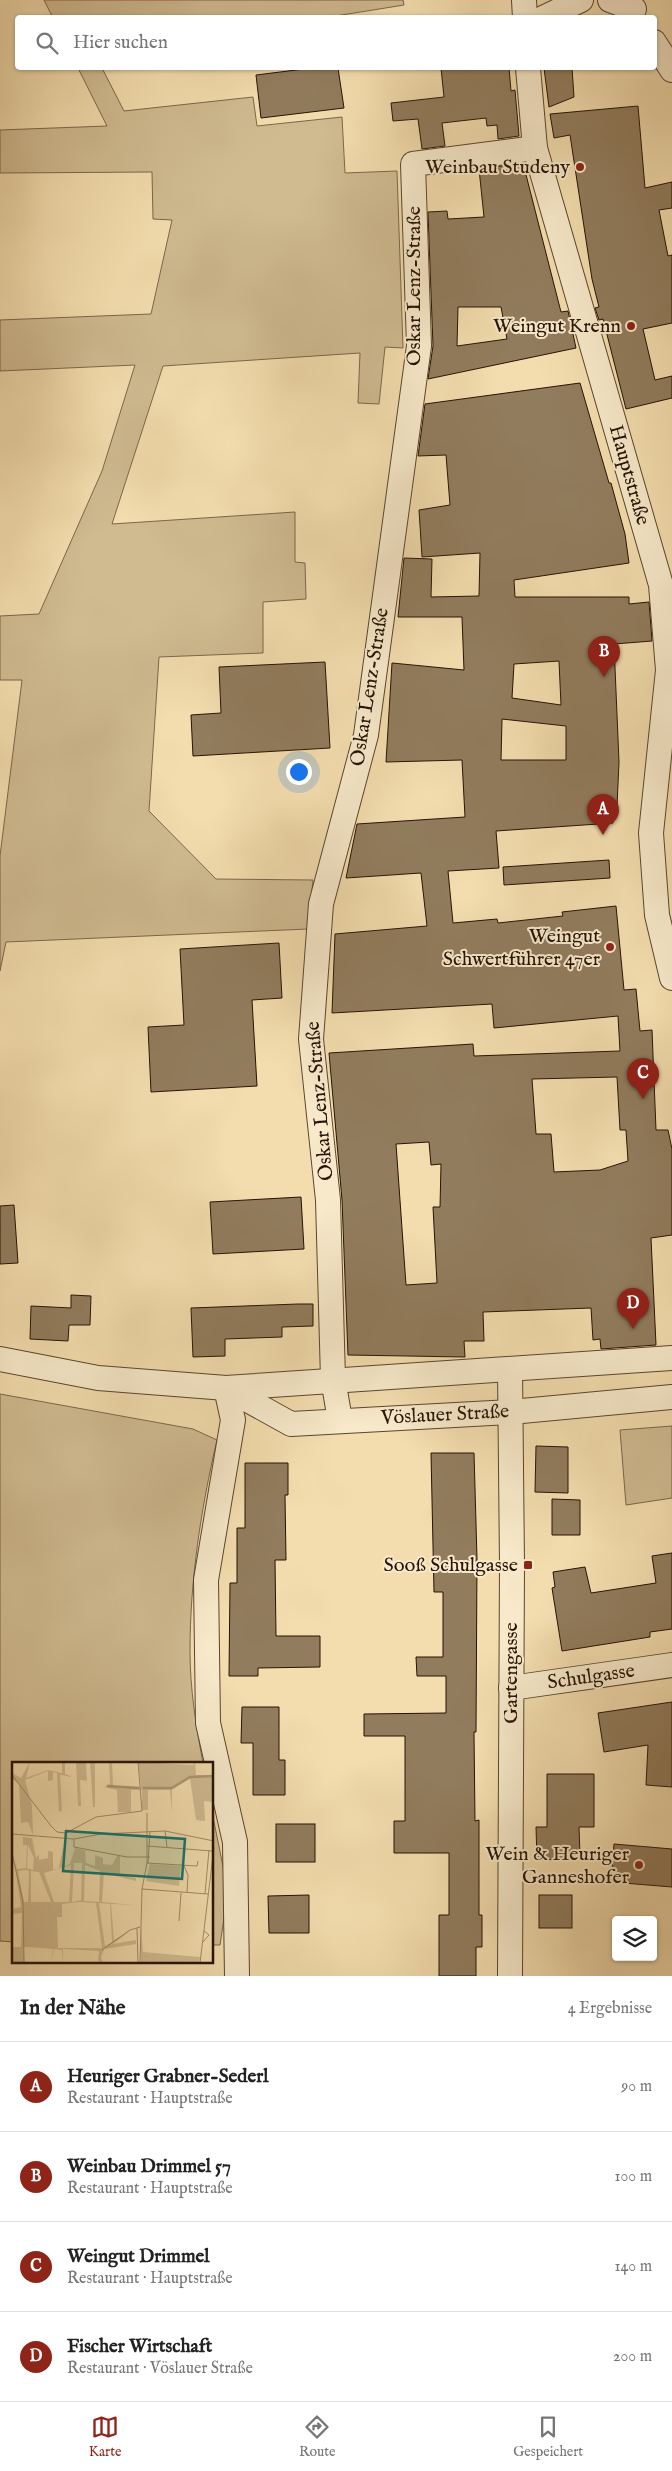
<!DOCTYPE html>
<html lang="de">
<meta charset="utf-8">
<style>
:root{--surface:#fff;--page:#f6f6f6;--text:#222;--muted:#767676;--line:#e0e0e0;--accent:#8f2418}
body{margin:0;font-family:"IM FELL English",serif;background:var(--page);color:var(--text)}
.controls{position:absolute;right:15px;bottom:15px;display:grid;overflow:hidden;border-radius:5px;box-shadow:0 1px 4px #0004}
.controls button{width:45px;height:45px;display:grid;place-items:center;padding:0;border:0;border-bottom:1px solid var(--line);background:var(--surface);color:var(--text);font:25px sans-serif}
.you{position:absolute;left:298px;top:771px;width:18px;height:18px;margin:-12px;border:4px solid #fff;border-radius:50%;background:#1a73e8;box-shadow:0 0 0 8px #1a73e833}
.badge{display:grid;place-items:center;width:32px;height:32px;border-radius:50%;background:var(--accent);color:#fff;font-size:16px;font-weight:700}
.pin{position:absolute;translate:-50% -41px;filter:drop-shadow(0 1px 2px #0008)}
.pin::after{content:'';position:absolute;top:26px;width:18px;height:15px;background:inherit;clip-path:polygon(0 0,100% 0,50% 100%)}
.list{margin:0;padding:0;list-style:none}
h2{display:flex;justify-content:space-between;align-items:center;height:65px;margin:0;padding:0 20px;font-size:21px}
h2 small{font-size:16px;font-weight:400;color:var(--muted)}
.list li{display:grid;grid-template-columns:32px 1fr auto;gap:15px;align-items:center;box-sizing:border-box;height:90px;padding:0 20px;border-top:1px solid var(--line)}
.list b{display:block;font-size:19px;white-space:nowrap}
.list p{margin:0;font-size:16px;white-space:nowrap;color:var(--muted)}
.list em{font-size:16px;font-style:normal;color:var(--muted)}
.icon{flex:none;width:28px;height:28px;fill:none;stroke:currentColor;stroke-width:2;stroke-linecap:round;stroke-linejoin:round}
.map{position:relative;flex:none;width:672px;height:1976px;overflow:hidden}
.search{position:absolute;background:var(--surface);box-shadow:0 1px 4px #0004;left:15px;right:15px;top:15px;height:55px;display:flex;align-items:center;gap:12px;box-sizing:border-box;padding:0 18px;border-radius:5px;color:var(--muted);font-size:19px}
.sheet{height:425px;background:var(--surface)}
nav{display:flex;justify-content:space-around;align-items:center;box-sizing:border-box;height:70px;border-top:1px solid var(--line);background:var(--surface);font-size:14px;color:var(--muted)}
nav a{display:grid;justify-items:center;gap:2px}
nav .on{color:var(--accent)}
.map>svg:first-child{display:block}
.green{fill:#d0bb91;stroke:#7b674b}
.building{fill:#917c5d;stroke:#261305;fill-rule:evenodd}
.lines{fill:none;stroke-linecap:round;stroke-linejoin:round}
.minor-casing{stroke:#59462f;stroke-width:26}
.minor{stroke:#f7e9ca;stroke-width:24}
.poi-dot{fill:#8f2418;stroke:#f7e9ca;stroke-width:2}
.labels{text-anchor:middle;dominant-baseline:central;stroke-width:4;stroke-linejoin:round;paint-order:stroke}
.poi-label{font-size:20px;fill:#261305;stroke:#f7e9ca;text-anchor:end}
.street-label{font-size:20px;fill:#261305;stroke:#f7e9ca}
.inset-river{fill:none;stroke:#ad9875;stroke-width:2.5}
.inset-road{fill:none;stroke:#a18c6a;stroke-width:1}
.view{fill:#0f766e;fill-opacity:0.15;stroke:#0f766e;stroke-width:2.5}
.inset-edge{fill:none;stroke:#261305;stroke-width:2.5}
</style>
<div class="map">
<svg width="672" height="1976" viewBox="0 0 672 1976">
<rect width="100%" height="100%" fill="#f3ddae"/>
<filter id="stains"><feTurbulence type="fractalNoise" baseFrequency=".004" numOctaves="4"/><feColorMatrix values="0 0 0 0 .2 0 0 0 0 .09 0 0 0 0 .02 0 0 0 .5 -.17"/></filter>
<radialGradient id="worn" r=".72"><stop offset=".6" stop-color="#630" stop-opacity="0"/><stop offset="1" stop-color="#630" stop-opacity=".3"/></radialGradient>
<g class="green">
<path d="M44 0H403L404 5 323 18H53Z"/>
<path d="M78 68H102L124 111 253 97 257 126 342 117 345 173 397 171 403 348 385 347 379 404 358 403 360 353 163 366 112 524 295 512V562L305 563 306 599 263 602V653L159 657 149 811 216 879 313 880 308 929 6 942 0 971V856L22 680H0V616L39 614 102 471 135 365 0 371V320L151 314 172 220 153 219 152 172 0 173V130L107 126Z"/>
<path d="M0 1394 193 1429 217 1440C201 1508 190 1580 190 1651 190 1689 196 1726 203 1763L14 1764V1942L0 1941Z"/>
<path d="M672 1426V1498L626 1505 620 1430Z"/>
<path d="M212 1812 228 1891 220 1945H213Z"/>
</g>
<g class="building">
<path d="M312 68H338L344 108 261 118 256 75Z"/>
<path d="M441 68H509L511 91 515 90 519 136 498 139 497 125 487 126 486 118 442 123 445 146 422 149 418 119 393 121 391 103 444 97Z"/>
<path d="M544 68H572L574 97 549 107Z"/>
<path d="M638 106 645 188 672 182V208L659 210 668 256 672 255V323L643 329 655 380 672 376V398L626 409 603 319 599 320 595 308 599 307 592 279 570 135 554 138 550 114Z"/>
<path d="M523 163 561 312 568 311 576 348 428 379 433 346 428 212 447 211 448 219 484 217 479 169ZM458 307H501L507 339 457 346Z"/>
<path d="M580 383 609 483H611L625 534 629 563 514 580 515 597H629V604L649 602 652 641 614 644 619 762 617 806H612L613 823 496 831 499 868 448 871 453 923 497 919 498 923 563 916 562 912 616 906 624 990 636 989 640 1031 652 1030 656 1130H668L672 1149V1235L651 1238 656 1345 601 1349 600 1339 593 1340 591 1308 483 1312 484 1341H464L465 1357 348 1355 342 1200 329 1053 473 1044 474 1056 620 1051 618 1016 494 1028 492 1004 332 1013 335 934 427 926 421 873 346 878 357 824 465 817 462 760 386 762 392 663 464 670 462 617H398L404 558 432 559 431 597 479 596 480 553 422 557 419 510 450 505 446 455 418 456 425 404ZM559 661 561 705 512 698 514 664ZM502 719 566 726V760H501ZM617 1077 620 1130H626L628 1161 600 1170 554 1172 551 1134H536L532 1079ZM429 1142 431 1165 441 1164 440 1207H433L437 1283 406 1285 396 1144Z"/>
<path d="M325 662 330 748 193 756 191 715 221 713 219 667Z"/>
<path d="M609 860 610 878 504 885 503 867Z"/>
<path d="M279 943 282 998 252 1000 257 1086 151 1092 148 1027 184 1025 180 949Z"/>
<path d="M301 1197 304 1249 213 1254 210 1202Z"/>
<path d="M14 1205 18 1263 0 1264V1206Z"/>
<path d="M71 1295 91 1296 90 1325H69L68 1341 30 1339 31 1306 71 1308Z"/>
<path d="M298 1304H313V1326L282 1327V1337L225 1339V1356L193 1357 191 1308Z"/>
<path d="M536 1446 568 1447V1493L535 1492Z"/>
<path d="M431 1453H474L477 1559 476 1732H474L475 1821 479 1820V1915H482V1947H476V1976H439V1915H449V1853H394V1821H405V1736H364V1714L446 1713V1676H417L416 1657H443V1592H434Z"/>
<path d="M245 1463H288V1495H285L286 1560H275L276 1636H320V1667L258 1668V1676H229L230 1583H237V1528H245Z"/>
<path d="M552 1499 580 1500V1535H552Z"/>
<path d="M672 1553V1629L650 1632V1637L562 1651 552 1588 555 1587 553 1572 585 1567 591 1593 656 1583 652 1556Z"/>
<path d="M672 1702V1787L646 1785 648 1745 604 1752 598 1713Z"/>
<path d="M242 1707H279V1760H285V1795H253V1743H241Z"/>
<path d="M547 1774H594V1827H579L580 1855H568V1859L537 1860 536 1827H547Z"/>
<rect x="276" y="1824" width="39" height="38"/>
<path d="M614 1844 672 1849V1887L611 1882Z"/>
<path d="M309 1895V1933H269L268 1896Z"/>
<rect x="539" y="1895" width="33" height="33"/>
</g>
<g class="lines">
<g class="minor-casing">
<g id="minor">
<path d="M524 0 525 18"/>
<path d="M610 0 634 9"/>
<path d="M543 18 581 0"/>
<path d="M654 42 672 70"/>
<path d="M528 68 535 148 661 585 668 670 651 833 657 915 672 978"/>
<path d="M0 1359 98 1378 226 1388 672 1358"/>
<path d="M510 1369 512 1565 510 1976"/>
<path d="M226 1388 233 1420 206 1580 208 1723 235 1842 237 1976"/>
<path d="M226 1388 291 1424 511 1412 672 1397"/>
<path d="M340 1420 333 1379 328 1200 311 1039 321 904 366 735 419 346 413 164 535 148"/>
<path d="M511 1688 672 1665"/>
</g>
</g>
<use href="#minor" class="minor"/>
</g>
<g class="poi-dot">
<circle cx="580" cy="167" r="5"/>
<circle cx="631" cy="326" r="5"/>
<circle cx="610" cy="947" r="5"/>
<rect x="523" y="1560" width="10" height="10" rx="2.5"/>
<circle cx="639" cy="1865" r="5"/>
</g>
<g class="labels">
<g class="poi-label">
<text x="570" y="167">Weinbau Studeny</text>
<text x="621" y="326">Weingut Krenn</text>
<text x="600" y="936">Weingut<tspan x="600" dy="23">Schwertführer 47er</tspan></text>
<text x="518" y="1565">Sooß Schulgasse</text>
<text x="629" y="1854">Wein &amp; Heuriger<tspan x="629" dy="23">Ganneshofer</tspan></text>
</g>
<g class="street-label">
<text transform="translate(414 286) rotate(-90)">Oskar Lenz-Straße</text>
<text transform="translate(629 475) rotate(74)">Hauptstraße</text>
<text transform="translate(370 687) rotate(-81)">Oskar Lenz-Straße</text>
<text transform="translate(320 1101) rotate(-95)">Oskar Lenz-Straße</text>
<text transform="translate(445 1415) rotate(-3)">Vöslauer Straße</text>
<text transform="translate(511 1673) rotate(-90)">Gartengasse</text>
<text transform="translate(591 1677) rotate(-8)">Schulgasse</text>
</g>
</g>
<g transform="translate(12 1762)">
<rect width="201" height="201" fill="#f3ddae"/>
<path d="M18 0 14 16 36 8 50 11V0H53V12L61 15 48 13 50 49 47 50 45 11 41 10V18L36 19V9L13 18 20 44 21 73 16 60 9 61 7 22 0 17V11L9 16ZM64 0H74L75 19 68 18 69 44H66ZM78 0H83V45H81ZM97 0H100L101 24 105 25H129L126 0 181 3 183 0 184 13H201V40L192 39 193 59 184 58 178 16 160 27V51L158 28H136V48H130V28H119V50H106L105 28 92 25 98 22ZM11 75 20 76 24 96 27 92V98L36 96V89L41 90V108L47 106 51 85 53 104 58 102 63 86 76 89H73L74 101 83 104V93L91 96V102L100 103 105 94H108V113L124 116V119L92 111 90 140 122 143 99 142 102 178 119 168 101 182 124 178V182L92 187 89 195 91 201 86 199 87 189 51 187V201L50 188 42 187 39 201 41 187 16 185H11L13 201H0V185H9L10 151 0 152V147L9 145 2 97 5 107 14 106 15 83H11ZM16 83 22 96 21 108 15 106ZM62 101H70L69 138 60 140ZM59 103 57 140H42L32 111ZM73 103 88 109 87 140 72 139ZM14 108 17 109 16 140H12L6 109ZM19 109 27 110 39 140H19ZM68 140 84 141 90 186H46L45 155H50V142ZM87 141 98 142 100 180 93 184ZM138 102 169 104 167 124 134 119ZM129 163 131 190 188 195 187 201H129Z" fill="#d0bb91" fill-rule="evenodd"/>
<path class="inset-river" d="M95 24 127 26M131 26H160L178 15 202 14"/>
<path class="inset-road" d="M126 0 130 49M0 13 39 64 45 70 54 71M153 69 155 85M54 71 84 55 130 49M0 72 62 77 89 72 153 69 202 79M62 77V85L115 95H138M135 84 200 89M0 91 11 140 12 201M135 101 185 104 186 99M136 101 138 69M172 104 176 113 175 131M130 127 196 132M193 132 197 88M167 159 169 131M125 166 126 201M191 180 197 173 192 169M90 188 118 168 128 165M128 201 130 127 135 101V51M188 201 202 85"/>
<path class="view" d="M54 69 173 77 170 117 51 109Z"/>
<rect width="201" height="201" class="inset-edge"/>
</g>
<rect width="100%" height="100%" filter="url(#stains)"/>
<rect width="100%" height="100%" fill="url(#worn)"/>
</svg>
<div class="controls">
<button><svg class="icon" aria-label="layers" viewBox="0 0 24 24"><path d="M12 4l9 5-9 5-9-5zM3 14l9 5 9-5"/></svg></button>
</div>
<div class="you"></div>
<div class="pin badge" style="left:603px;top:835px">A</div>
<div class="pin badge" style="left:604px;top:677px">B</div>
<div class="pin badge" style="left:643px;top:1099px">C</div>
<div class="pin badge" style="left:633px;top:1329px">D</div>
<div class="search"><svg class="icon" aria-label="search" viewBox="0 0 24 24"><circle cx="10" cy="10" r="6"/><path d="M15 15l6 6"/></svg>Hier suchen</div>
</div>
<section class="sheet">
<h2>In der Nähe<small>4 Ergebnisse</small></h2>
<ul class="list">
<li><span class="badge">A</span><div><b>Heuriger Grabner-Sederl</b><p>Restaurant · Hauptstraße</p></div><em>90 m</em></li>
<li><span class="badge">B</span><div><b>Weinbau Drimmel 57</b><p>Restaurant · Hauptstraße</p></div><em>100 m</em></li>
<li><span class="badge">C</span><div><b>Weingut Drimmel</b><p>Restaurant · Hauptstraße</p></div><em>140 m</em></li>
<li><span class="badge">D</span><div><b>Fischer Wirtschaft</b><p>Restaurant · Vöslauer Straße</p></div><em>200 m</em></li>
</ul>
</section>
<nav>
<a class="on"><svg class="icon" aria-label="map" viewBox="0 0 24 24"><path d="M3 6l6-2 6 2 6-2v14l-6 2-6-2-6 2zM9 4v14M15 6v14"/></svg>Karte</a>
<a><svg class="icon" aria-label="directions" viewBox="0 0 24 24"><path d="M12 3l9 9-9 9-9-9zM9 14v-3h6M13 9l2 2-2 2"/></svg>Route</a>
<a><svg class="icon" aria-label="saved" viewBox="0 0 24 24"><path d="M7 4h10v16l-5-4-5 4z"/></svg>Gespeichert</a>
</nav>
